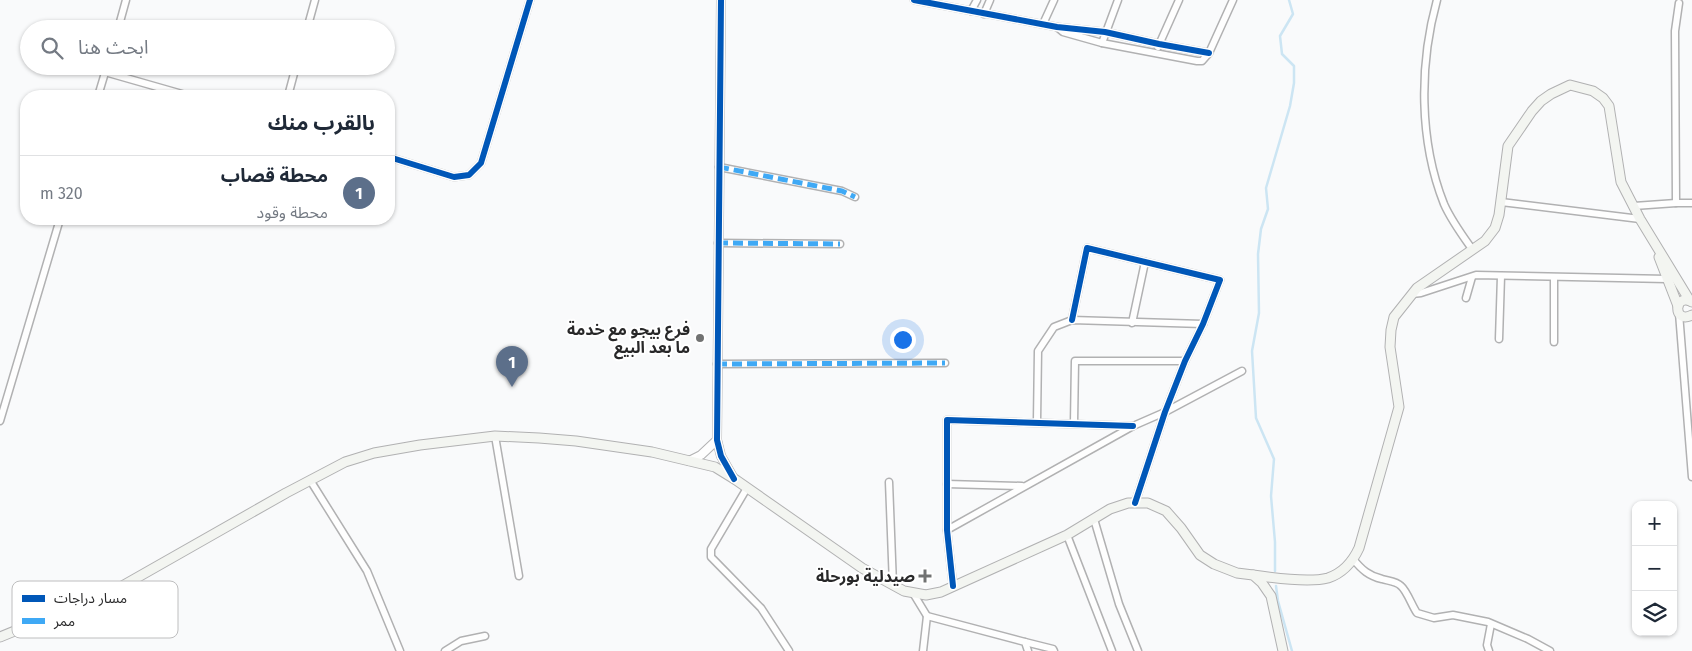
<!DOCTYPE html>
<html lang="ar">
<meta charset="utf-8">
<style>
:root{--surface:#fff;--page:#f2f2f3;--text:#1f2937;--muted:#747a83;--line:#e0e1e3;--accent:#717272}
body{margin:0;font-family:"Fira Sans","Noto Sans Arabic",sans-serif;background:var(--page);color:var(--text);direction:rtl}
.controls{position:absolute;right:15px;bottom:15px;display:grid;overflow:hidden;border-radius:10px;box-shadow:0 1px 4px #0004}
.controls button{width:45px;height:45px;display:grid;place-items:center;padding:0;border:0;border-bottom:1px solid var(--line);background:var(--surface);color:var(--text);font:25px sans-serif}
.you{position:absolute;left:902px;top:339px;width:18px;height:18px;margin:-12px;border:4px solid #fff;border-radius:50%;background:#1a73e8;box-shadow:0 0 0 8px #1a73e833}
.badge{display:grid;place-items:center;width:32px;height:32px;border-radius:50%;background:var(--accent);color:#fff;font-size:16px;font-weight:700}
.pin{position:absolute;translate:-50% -41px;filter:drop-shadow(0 1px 2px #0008)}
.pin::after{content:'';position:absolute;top:26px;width:18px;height:15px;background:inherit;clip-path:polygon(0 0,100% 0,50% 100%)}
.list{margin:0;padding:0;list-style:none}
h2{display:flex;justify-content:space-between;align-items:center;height:65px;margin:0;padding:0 20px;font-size:21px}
h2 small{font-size:16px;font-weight:400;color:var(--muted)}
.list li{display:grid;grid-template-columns:32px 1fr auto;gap:15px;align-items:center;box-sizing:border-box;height:70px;padding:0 20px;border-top:1px solid var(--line)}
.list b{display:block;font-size:19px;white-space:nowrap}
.list p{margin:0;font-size:16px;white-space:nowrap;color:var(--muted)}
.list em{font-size:16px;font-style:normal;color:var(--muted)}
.icon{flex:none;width:28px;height:28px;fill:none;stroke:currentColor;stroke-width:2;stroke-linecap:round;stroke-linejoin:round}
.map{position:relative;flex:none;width:1692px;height:651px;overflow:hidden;direction:ltr}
.search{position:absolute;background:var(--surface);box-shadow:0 1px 4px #0004;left:20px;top:20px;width:375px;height:55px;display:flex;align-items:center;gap:12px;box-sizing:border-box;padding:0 18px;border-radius:28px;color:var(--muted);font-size:19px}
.panel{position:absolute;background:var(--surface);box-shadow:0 1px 4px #0004;left:20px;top:90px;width:375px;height:135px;border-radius:20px;direction:rtl}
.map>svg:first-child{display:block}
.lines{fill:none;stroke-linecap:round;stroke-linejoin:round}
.stream{stroke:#cce5f3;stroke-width:2.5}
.minor-casing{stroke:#b1b1b2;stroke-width:9}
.tertiary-casing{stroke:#b1b1b2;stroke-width:10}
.secondary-casing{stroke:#b1b1b2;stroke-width:11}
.minor{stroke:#fefefe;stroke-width:6}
.tertiary{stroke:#fefefe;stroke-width:8}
.secondary{stroke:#f3f5f1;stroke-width:9}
.quiet{stroke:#3fa9f5;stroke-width:5;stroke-dasharray:10 5;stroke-linecap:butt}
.cycleway-casing{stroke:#fff;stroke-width:9}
.cycleway{stroke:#0057b8;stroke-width:6}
.poi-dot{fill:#717272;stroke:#fff;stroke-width:2}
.labels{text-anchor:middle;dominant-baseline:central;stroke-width:4;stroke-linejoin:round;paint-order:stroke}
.poi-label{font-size:16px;font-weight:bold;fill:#282829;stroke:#fff;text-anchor:end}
.key{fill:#fff;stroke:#bebebf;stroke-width:1}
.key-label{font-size:14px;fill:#282829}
</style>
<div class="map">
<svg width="1692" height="651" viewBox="0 0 1692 651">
<rect width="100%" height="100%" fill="#f9fafb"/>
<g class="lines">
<g class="stream">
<path d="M1275 571V542L1271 496 1274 459 1256 418 1252 351 1259 313 1258 254 1261 229 1268 209 1266 188 1290 106 1294 83V66L1282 54 1280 36 1293 14 1289 0"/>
<path d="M1276 586 1278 601 1292 651"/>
</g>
<g class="minor-casing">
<g id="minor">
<path d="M914 0 1057 27 1105 32 1159 44 1209 53"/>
<path d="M1437 0C1419 65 1419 141 1444 204 1451 220 1462 235 1472 249"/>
<path d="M1679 3 1675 31 1676 203H1692"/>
<path d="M971 11 977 0"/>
<path d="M984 14 990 0"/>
<path d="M1043 24 1054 0"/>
<path d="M1057 27 1063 32 1102 43 1197 61H1202L1209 53 1233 0"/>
<path d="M118 29 126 0"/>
<path d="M307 29 315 0"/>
<path d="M1102 43 1118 0"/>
<path d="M1158 47 1179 0"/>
<path d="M105 72 189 96"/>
<path d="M98 96 107 66"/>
<path d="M288 96 296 66"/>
<path d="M389 157 454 177 469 175 481 163 530 0"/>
<path d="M719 167 842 191 855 197"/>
<path d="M1501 202 1640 219"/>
<path d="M1634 206 1676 203"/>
<path d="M718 243 840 244"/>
<path d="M1412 294 1421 293 1476 275 1667 279"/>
<path d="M1466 298 1472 277"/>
<path d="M1679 313 1692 477"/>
<path d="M1072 320 1087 248 1220 280 1203 324 1185 361 1165 412 1135 503"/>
<path d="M1132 323 1145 262"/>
<path d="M1499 339 1501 276"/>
<path d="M1554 342V278"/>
<path d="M717 364 945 363"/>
<path d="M0 421 60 219"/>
<path d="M1037 421 1038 351 1054 327 1072 320 1203 324"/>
<path d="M1074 423 1075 361H1185"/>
<path d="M495 436 519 576"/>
<path d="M310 480 367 571 400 651"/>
<path d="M889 482 893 585"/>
<path d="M947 484 1022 486"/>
<path d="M747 488 711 549V557L761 608 789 651"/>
<path d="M1094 519 1119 604 1138 651"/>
<path d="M947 530 1133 426 1165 412 1242 371"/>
<path d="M1067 535 1112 651"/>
<path d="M1353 559C1362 570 1369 576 1382 579 1388 581 1396 581 1401 586 1407 591 1412 606 1417 613L1434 618 1453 615 1488 622 1528 639 1550 651"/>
<path d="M953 586 947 530V420L1133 426"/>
<path d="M913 593 927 616 923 651"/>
<path d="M927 616 1025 642 1028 651"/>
<path d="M1025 642 1053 649 1054 651"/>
<path d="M445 651 461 641 485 636"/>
<path d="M1489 651 1487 645 1491 624"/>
</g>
</g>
<g class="tertiary-casing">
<g id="tertiary">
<path d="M721 0 717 440 721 456 733 477"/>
<path d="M689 461 701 455 717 440"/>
</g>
</g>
<g class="secondary-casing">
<g id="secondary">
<path d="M1659 257 1678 306"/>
<path d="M1692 302C1673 292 1673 325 1692 315"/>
<path d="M1253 575C1273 578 1309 583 1328 578 1343 573 1353 561 1359 548L1399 407 1390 347 1391 330 1394 317 1417 288 1485 241 1495 228 1499 215 1508 146 1532 111 1541 101 1551 94 1570 85 1593 91 1603 98 1609 106 1621 182 1640 219 1690 301"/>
<path d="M0 637 117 589 286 493 345 462 374 453 420 445 495 436 539 438 576 441 652 452 715 467 736 480 862 568 904 591 926 595 941 592 1067 535 1110 509 1128 503H1148L1166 511 1181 528 1200 555 1214 564 1237 573 1253 575 1262 583 1271 596 1283 651"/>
</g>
</g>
<use href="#minor" class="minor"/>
<use href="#tertiary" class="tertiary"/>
<use href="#secondary" class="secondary"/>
<g class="quiet">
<path d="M719 167 842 191 855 197"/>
<path d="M718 243 840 244"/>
<path d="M717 364 945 363"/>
</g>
<g class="cycleway-casing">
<g id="cycleway">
<path d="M721 0 717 440 721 456 734 479"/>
<path d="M914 0 1057 27 1105 32 1159 44 1209 53"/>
<path d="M389 157 454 177 469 175 481 163 530 0"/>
<path d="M1072 320 1087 248 1220 280 1203 324 1185 361 1165 412 1135 503"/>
<path d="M953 586 947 530V420L1133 426"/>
</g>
</g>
<use href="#cycleway" class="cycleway"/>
</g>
<g class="poi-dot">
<circle cx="700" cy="338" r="5"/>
<path d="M922.5 568.5h5v5h5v5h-5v5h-5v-5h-5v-5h5z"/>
</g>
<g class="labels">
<g class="poi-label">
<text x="690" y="329">فرع بيجو مع خدمة<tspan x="690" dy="18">ما بعد البيع</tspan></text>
<text x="915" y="576">صيدلية بورحلة</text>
</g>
</g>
<rect x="12" y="581" width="166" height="57" rx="8" class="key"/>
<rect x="22" y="595" width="23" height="7" fill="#0057b8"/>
<rect x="22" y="618" width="23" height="6" fill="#3fa9f5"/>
<g class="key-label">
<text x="54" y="603">مسار دراجات</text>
<text x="54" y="626">ممر</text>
</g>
</svg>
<div class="controls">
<button>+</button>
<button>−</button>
<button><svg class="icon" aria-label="layers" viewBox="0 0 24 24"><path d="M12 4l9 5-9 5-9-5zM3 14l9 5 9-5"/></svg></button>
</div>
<div class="you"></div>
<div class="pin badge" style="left:512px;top:387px;background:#5c6f8a">1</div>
<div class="search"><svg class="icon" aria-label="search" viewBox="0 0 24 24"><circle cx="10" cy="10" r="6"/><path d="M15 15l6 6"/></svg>ابحث هنا</div>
<section class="panel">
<h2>بالقرب منك<small></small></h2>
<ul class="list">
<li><span class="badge" style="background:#5c6f8a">1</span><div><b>محطة قصاب</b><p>محطة وقود</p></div><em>320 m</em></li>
</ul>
</section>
</div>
